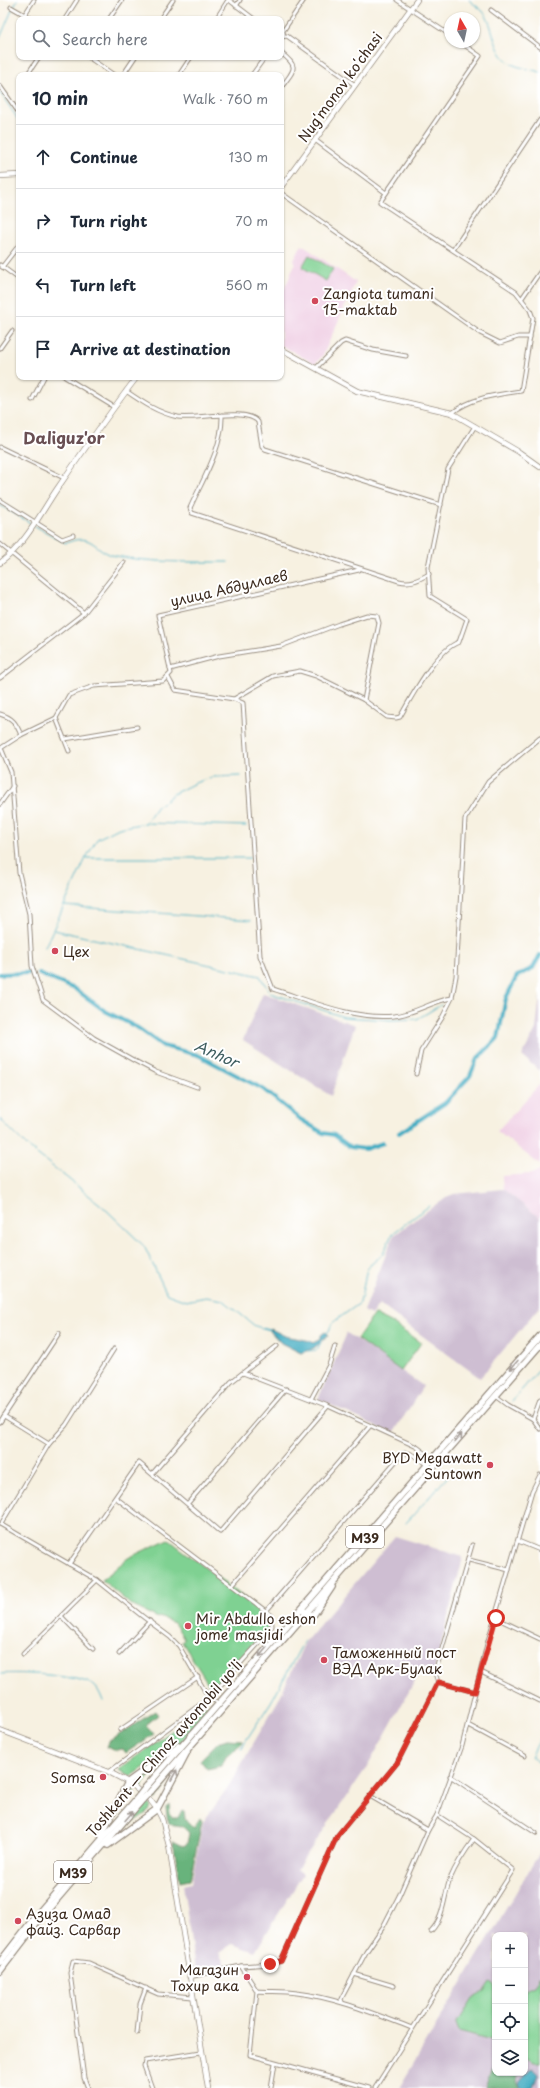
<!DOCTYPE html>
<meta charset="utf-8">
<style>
:root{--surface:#fff;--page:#f2f2f3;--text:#1f2937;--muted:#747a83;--line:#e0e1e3}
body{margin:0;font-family:"Playpen Sans",sans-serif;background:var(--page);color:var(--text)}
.controls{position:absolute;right:12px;bottom:12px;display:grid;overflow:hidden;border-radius:8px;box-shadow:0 1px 3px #0004}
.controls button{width:36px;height:36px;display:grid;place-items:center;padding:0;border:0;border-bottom:1px solid var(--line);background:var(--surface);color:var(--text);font:20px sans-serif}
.compass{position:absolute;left:444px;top:12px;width:36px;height:36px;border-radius:50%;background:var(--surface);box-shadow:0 1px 3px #0004;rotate:351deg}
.stop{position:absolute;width:12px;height:12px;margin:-9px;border:3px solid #d93025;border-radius:50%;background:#fff}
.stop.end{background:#d93025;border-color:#fff;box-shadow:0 1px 4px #0008}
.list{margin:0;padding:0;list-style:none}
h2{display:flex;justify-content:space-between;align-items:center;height:52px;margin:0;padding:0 16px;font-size:17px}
h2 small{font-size:13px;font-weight:400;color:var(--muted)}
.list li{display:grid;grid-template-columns:26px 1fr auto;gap:12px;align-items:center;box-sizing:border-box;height:64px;padding:0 16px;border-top:1px solid var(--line)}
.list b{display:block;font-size:15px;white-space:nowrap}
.list em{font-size:13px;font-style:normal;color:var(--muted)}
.icon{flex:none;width:22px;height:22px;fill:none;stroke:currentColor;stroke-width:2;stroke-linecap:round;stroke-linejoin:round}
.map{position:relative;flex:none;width:540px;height:2088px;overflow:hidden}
.search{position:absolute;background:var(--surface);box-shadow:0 1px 3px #0004;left:16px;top:16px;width:268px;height:44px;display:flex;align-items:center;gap:10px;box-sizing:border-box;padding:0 14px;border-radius:8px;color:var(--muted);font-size:15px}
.panel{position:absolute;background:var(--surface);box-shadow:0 1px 3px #0004;left:16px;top:72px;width:268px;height:308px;border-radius:8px}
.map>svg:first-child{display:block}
.built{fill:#f0d0e5}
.industrial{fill:#cebed2;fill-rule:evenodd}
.green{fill:#7fd192;stroke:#5d7e58}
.forest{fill:#67b37c;stroke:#516e4d}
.water{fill:#44adc3;stroke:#406c70}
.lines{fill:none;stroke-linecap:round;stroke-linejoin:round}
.stream{stroke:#44adc3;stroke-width:1}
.canal{stroke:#44adc3;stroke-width:4}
.street-casing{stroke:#998e80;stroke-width:5}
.secondary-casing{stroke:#998e80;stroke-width:6}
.highway-casing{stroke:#998e80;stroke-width:8}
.street{stroke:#fff;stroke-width:3}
.secondary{stroke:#fff;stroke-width:4.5}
.highway{stroke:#fff;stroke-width:5.5}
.highway-bridge-casing{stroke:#998e80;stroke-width:8;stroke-linecap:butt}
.highway-bridge{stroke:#fff;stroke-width:5.5}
.oneway{stroke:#a79f9a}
.route{stroke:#d93025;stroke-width:5}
.poi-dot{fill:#d1495b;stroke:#fff;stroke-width:1.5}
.labels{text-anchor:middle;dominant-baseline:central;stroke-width:4;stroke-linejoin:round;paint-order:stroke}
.shield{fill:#fff;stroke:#766a62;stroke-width:1}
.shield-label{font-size:13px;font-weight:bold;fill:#3b2a1e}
.street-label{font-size:14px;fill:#3b2a1e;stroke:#fff}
.poi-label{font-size:14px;fill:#3b2a1e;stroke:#fff;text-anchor:start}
.water-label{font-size:15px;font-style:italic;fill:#3f5e60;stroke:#fff}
.quarter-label{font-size:16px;font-weight:bold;fill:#694f53;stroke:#fff}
</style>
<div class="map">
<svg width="540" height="2088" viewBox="0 0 540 2088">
<rect width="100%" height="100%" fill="#fff"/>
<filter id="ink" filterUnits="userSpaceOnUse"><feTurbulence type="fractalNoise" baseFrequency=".025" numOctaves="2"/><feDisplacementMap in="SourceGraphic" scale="8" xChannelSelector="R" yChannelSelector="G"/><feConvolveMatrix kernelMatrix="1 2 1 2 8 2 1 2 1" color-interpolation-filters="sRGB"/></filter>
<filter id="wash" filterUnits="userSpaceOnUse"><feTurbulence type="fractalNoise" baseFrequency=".012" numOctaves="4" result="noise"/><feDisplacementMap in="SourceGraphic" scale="16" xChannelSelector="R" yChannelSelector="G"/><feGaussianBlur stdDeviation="0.9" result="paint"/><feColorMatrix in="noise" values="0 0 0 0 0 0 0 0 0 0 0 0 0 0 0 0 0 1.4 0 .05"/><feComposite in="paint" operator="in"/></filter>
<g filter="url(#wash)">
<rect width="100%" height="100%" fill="#f7f1e1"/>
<g class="built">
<path d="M302 245 356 282 323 355 315 364 281 345V297L295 264 294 260Z"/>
<path d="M540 1084V1165L497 1131Z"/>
<path d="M540 1170V1218L503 1189 502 1176 532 1174Z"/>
</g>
<g class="industrial">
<path d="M263 993 355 1025 331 1096 243 1040Z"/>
<path d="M540 996V1071L522 1056 536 1029Z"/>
<path d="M503 1189 540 1218V1306L480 1378 379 1304 371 1315 364 1311 393 1236 446 1197 454 1194Z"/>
<path d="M347 1333 423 1386 393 1434 318 1399Z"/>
<path d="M395 1536 463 1557 434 1672 423 1666 369 1764 297 1869 303 1874 255 1952 232 1944 219 1953 225 1965 195 1970 183 1885 191 1883 203 1822 226 1791 279 1699 305 1642Z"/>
<path d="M540 1852V2088H399ZM495 1935H525V2073H495Z"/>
</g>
<g class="green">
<path d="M309 255 333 269 326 281 302 267Z"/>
<path d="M374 1314 390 1322 421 1343 401 1371 357 1339Z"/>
<path d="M168 1539 268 1616 269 1626 212 1690 182 1642 184 1638 174 1623 159 1617 158 1618 131 1605 102 1580 128 1558Z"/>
<path d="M207 1705 210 1708 181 1742 132 1776 118 1770Z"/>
<path d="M168 1754 139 1789 136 1786C134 1776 160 1761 168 1754Z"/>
<path d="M177 1767 161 1794 154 1800 152 1798Z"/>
<path d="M130 1789 135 1792 110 1821 125 1794Z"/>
<path d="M146 1802H148L151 1806 149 1811 126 1827Z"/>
<path d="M540 1976V2062H534L525 2057V1989L534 1985Z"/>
<path d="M490 1982 495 1985V2041L459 2031 456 2024 472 1998 484 1991Z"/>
</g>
<g class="forest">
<path d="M155 1711 158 1715 146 1725 154 1734 126 1753 123 1749 114 1750 106 1747 108 1742Z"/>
<path d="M227 1739 242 1740 243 1742 226 1757 221 1766 207 1769 200 1760 218 1742Z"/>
<path d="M169 1804 170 1814 173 1818H178L182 1810 184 1811 185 1819 194 1828 200 1818 202 1821 190 1880 180 1882 173 1841 183 1846 187 1844 189 1833 182 1826 168 1824 166 1807Z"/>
<path d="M495 2060V2073H517V2081L520 2088H485Z"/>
</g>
<g class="water">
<path d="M271 1329 285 1336 311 1341 313 1343 321 1339V1335L325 1332 329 1335 314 1348 301 1353 281 1343 270 1331Z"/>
<path d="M534 2069 539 2074 534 2088H521L519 2083 530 2070Z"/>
</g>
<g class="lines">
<g class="stream">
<path d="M469 0C474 5 481 8 485 14 495 30 493 51 510 63 518 68 531 69 540 72"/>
<path d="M14 7 17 0"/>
<path d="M0 38 12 10"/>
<path d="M0 92 19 121"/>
<path d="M0 505 32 524"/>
<path d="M35 526 66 543C94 531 94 552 116 556 153 563 191 562 228 562"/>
<path d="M146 822 157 806 167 800 171 795 195 783 212 777 241 776"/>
<path d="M86 858H250"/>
<path d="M64 906 251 920"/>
<path d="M54 930 260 976 270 993 344 1017 391 1020 417 1019 441 1005"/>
<path d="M45 947 86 858 97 839 119 828 145 823 246 826"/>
<path d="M40 972V974"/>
<path d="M0 1119 27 1146 101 1205 144 1246 167 1294 186 1301 206 1297 223 1300 255 1326 270 1330"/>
<path d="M325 1334 329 1331 332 1323 360 1303 367 1268 383 1254 392 1234 429 1206"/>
<path d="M308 1351 317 1350 321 1342"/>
<path d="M512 1401 540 1369"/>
<path d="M406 1523 450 1474"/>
<path d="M0 1674C18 1672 79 1675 93 1685 98 1688 101 1696 103 1701"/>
<path d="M540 1739 531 1757 540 1763"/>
<path d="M241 1748 271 1702 304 1641"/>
</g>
<g class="canal">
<path d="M0 974 29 973"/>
<path d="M39 974 75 989 105 1011 138 1028 163 1046 198 1055 263 1089 300 1119 323 1133 334 1135 350 1147 365 1149 383 1143"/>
<path d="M399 1133 445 1103 470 1076 477 1059 498 1038 506 998 517 976 533 968 540 955"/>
</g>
</g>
</g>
<g filter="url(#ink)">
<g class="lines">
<g class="street-casing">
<g id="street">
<path d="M229 0 254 19"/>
<path d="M397 0 450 35"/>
<path d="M236 6 240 0"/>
<path d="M11 7 32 19"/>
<path d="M491 10 540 47"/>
<path d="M25 14 34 0"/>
<path d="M65 19 77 0"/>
<path d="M109 19 122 0"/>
<path d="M160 19 173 0"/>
<path d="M216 19 228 0"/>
<path d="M284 36 283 31 304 0"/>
<path d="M281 37 287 36 355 85"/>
<path d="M281 53C301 68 293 70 281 88"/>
<path d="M88 57 114 75"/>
<path d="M27 75 39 57"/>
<path d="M123 75 135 57"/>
<path d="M179 75 191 57"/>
<path d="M252 75 265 57"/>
<path d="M0 86 19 113"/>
<path d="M315 140 386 193"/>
<path d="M281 193 480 333 500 343 518 337H530"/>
<path d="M453 250 540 120"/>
<path d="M0 265 19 279"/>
<path d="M2 267 19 245"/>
<path d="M522 298 540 272"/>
<path d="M0 348 12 331"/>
<path d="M316 368 341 343 345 341 373 350 406 356"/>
<path d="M65 377 114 407"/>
<path d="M126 391C142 402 158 413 178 417 195 420 248 407 258 422L262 446 265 449 441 505"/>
<path d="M32 400 44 377"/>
<path d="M452 413C472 397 496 395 521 391L533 318 530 310 516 292 380 202 480 56 460 42"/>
<path d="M222 415C223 447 203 479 190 508L192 513 399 581C411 584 418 580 429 574"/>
<path d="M0 447 64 478"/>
<path d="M0 500 62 539 73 535"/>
<path d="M0 544 84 613"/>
<path d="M170 669 219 656 281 646 339 624 367 615 377 616 379 623 364 700"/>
<path d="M168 677 175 690 234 699 243 703 260 956 273 989C311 1001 353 1020 394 1016 415 1014 432 1001 452 998"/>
<path d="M0 678 84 613 124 562"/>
<path d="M234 699 273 676 300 671 316 676 364 700 387 717 396 718 400 717C412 696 436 650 459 642L467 619 430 596 428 567 448 469 475 426"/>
<path d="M0 714C13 718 16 723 21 735"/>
<path d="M56 718 69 751"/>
<path d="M65 739 137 727"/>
<path d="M0 804 13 786"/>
<path d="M416 1074 421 1051 442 1018 452 998 456 976 465 819 488 782 540 738"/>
<path d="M197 1087 156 1072 135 1061 94 1038 43 1000 32 966 29 914 19 873 11 772 1 748 21 735 56 718 69 695 94 686 163 681 171 673 158 615 359 570"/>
<path d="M243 1373 328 1406 417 1447 433 1459"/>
<path d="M496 1396 508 1405 533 1419 540 1429"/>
<path d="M311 1399 329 1365 335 1346"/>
<path d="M4 1416 49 1444"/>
<path d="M533 1419 540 1400"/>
<path d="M0 1422 59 1333"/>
<path d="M153 1473 231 1382 277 1346"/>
<path d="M188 1503 286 1389"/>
<path d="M0 1524 97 1580 142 1616 170 1637 179 1646 209 1698 219 1703"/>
<path d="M1 1524 49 1444 66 1425 114 1349"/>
<path d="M518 1541 540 1550"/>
<path d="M469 1560 509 1570"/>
<path d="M69 1564 139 1463 220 1532 328 1406"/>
<path d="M232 1585 370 1426"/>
<path d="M266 1611 402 1454C412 1450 420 1460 427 1465"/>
<path d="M61 1616 93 1649"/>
<path d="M496 1618 540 1639"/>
<path d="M269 1632 274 1639"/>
<path d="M23 1654 97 1580"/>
<path d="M119 1654 150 1621"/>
<path d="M481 1672 540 1701"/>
<path d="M438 1682 435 1673 472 1545"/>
<path d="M468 1725 525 1756"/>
<path d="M120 1730 198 1677"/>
<path d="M109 1772 209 1698 269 1632 272 1626 271 1615 116 1498"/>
<path d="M450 1776 536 1833"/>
<path d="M370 1796 428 1830"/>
<path d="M431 1931C444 1918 444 1896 450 1879 456 1865 465 1851 474 1839"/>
<path d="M241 1966 257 1991C270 1992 284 1991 297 1993 337 1998 375 2014 412 2028"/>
<path d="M354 1974 394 1986"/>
<path d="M189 1977 241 1966 270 1964 281 1961 337 1836 397 1763 438 1682 475 1692"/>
<path d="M257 1991 250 2055 369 2088"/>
<path d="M342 2002 341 1999 366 1952 383 1927 399 1896 428 1830 437 1815 462 1746 487 1644 532 1491 540 1475"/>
<path d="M137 2033 140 2004 146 1988"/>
<path d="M88 2088 84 2078 70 1973 73 1961 89 1963 158 1994 193 1997"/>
<path d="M152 2088 144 2066 145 2061 201 2052"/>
<path d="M271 2088 275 2063"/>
<path d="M375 2088 513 1870 474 1839 437 1815"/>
</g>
</g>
<g class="secondary-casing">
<g id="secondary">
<path d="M0 176 19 175"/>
<path d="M281 187 417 0"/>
<path d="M281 349 357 391 452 413 519 452 540 467"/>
<path d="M0 563C25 545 40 514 57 489 83 451 109 413 137 377"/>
<path d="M0 1730 109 1772 128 1782 150 1800 157 1809 162 1819 169 1846 208 2088"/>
</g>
</g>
<g class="highway-casing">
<g id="highway">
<path d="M304 1611 309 1615 314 1614 332 1587"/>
<path d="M146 1787 540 1336"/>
<path d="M151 1791 540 1345"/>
<path d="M101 1835 128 1782 178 1746"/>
<path d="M108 1845 157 1809 187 1752"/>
<path d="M0 1962 35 1917 139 1796"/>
<path d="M0 1971 40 1919 143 1799"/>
</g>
</g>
<use href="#street" class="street"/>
<use href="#secondary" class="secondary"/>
<use href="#highway" class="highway"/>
<g class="highway-bridge-casing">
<g id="highway-bridge">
<path d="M139 1796 146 1787"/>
<path d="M143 1799 151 1791"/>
</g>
</g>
<use href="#highway-bridge" class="highway-bridge"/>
</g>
<defs><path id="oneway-shaft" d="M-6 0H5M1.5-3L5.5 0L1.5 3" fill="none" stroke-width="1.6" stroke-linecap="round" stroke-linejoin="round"/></defs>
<g class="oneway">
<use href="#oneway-shaft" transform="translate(514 1365) rotate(131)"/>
<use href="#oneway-shaft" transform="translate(458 1438) rotate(-49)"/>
<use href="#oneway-shaft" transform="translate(263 1652) rotate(130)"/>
<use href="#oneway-shaft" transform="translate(174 1775) rotate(-61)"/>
<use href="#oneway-shaft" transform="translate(129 1816) rotate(-49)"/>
</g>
</g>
<g class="lines" filter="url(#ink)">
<path class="route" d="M270 1964 281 1961 337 1836 397 1763 438 1682 475 1692 496 1618"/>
</g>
<g class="poi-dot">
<circle cx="315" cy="301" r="4"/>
<circle cx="55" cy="951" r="4"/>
<circle cx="490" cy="1465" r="4"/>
<circle cx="188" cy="1626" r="4"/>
<circle cx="324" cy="1660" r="4"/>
<circle cx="103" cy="1777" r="4"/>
<circle cx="18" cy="1921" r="4"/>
<circle cx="247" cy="1977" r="4"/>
</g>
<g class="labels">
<g class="shield">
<rect x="346" y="1526" width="38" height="22" rx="3"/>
<rect x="54" y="1861" width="38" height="22" rx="3"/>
</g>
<g class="shield-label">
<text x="365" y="1537">M39</text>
<text x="73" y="1872">M39</text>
</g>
<g class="street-label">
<text transform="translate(340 87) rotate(-54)">Nugʻmonov koʻchasi</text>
<text transform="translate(229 588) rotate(-13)">улица Абдуллаев</text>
<text transform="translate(164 1748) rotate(-49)">Toshkent — Chinoz avtomobil yoʻli</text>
</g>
<g class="poi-label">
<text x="323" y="293">Zangiota tumani<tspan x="323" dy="16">15-maktab</tspan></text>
<text x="63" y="951">Цех</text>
<text x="482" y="1457" text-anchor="end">BYD Megawatt<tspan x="482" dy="16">Suntown</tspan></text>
<text x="196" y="1618">Mir Abdullo eshon<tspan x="196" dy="16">jome’ masjidi</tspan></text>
<text x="332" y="1652">Таможенный пост<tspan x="332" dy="16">ВЭД Арк-Булак</tspan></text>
<text x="95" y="1777" text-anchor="end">Somsa</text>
<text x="26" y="1913">Азиза Омад<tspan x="26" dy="16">файз. Сарвар</tspan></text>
<text x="239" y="1969" text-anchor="end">Магазин<tspan x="239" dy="16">Тохир ака</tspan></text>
</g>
<g class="water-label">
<text transform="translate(217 1053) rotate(24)">Anhor</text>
</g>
<g class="quarter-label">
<text x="64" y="437">Daliguz'or</text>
</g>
</g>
</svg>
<div class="controls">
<button>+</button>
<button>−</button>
<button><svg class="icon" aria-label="locate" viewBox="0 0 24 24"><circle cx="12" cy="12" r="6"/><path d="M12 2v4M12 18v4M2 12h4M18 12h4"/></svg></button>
<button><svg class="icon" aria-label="layers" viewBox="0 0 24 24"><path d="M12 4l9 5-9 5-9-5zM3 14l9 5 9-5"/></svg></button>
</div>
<svg class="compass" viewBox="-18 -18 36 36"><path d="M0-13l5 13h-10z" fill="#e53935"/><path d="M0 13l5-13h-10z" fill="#747a83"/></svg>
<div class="stop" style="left:496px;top:1618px"></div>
<div class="stop end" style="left:270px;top:1964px"></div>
<div class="search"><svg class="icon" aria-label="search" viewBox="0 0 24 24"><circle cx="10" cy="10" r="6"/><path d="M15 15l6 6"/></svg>Search here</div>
<section class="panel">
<h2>10 min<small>Walk · 760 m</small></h2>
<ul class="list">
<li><svg class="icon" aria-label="ahead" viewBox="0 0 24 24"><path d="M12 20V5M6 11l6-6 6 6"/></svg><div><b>Continue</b></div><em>130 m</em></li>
<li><svg class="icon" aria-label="right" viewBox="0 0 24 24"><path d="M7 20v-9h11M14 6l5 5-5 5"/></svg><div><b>Turn right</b></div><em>70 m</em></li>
<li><svg class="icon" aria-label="left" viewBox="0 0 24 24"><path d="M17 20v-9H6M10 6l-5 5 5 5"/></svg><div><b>Turn left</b></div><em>560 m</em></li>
<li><svg class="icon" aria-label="arrive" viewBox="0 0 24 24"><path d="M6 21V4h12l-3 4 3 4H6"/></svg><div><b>Arrive at destination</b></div></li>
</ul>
</section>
</div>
